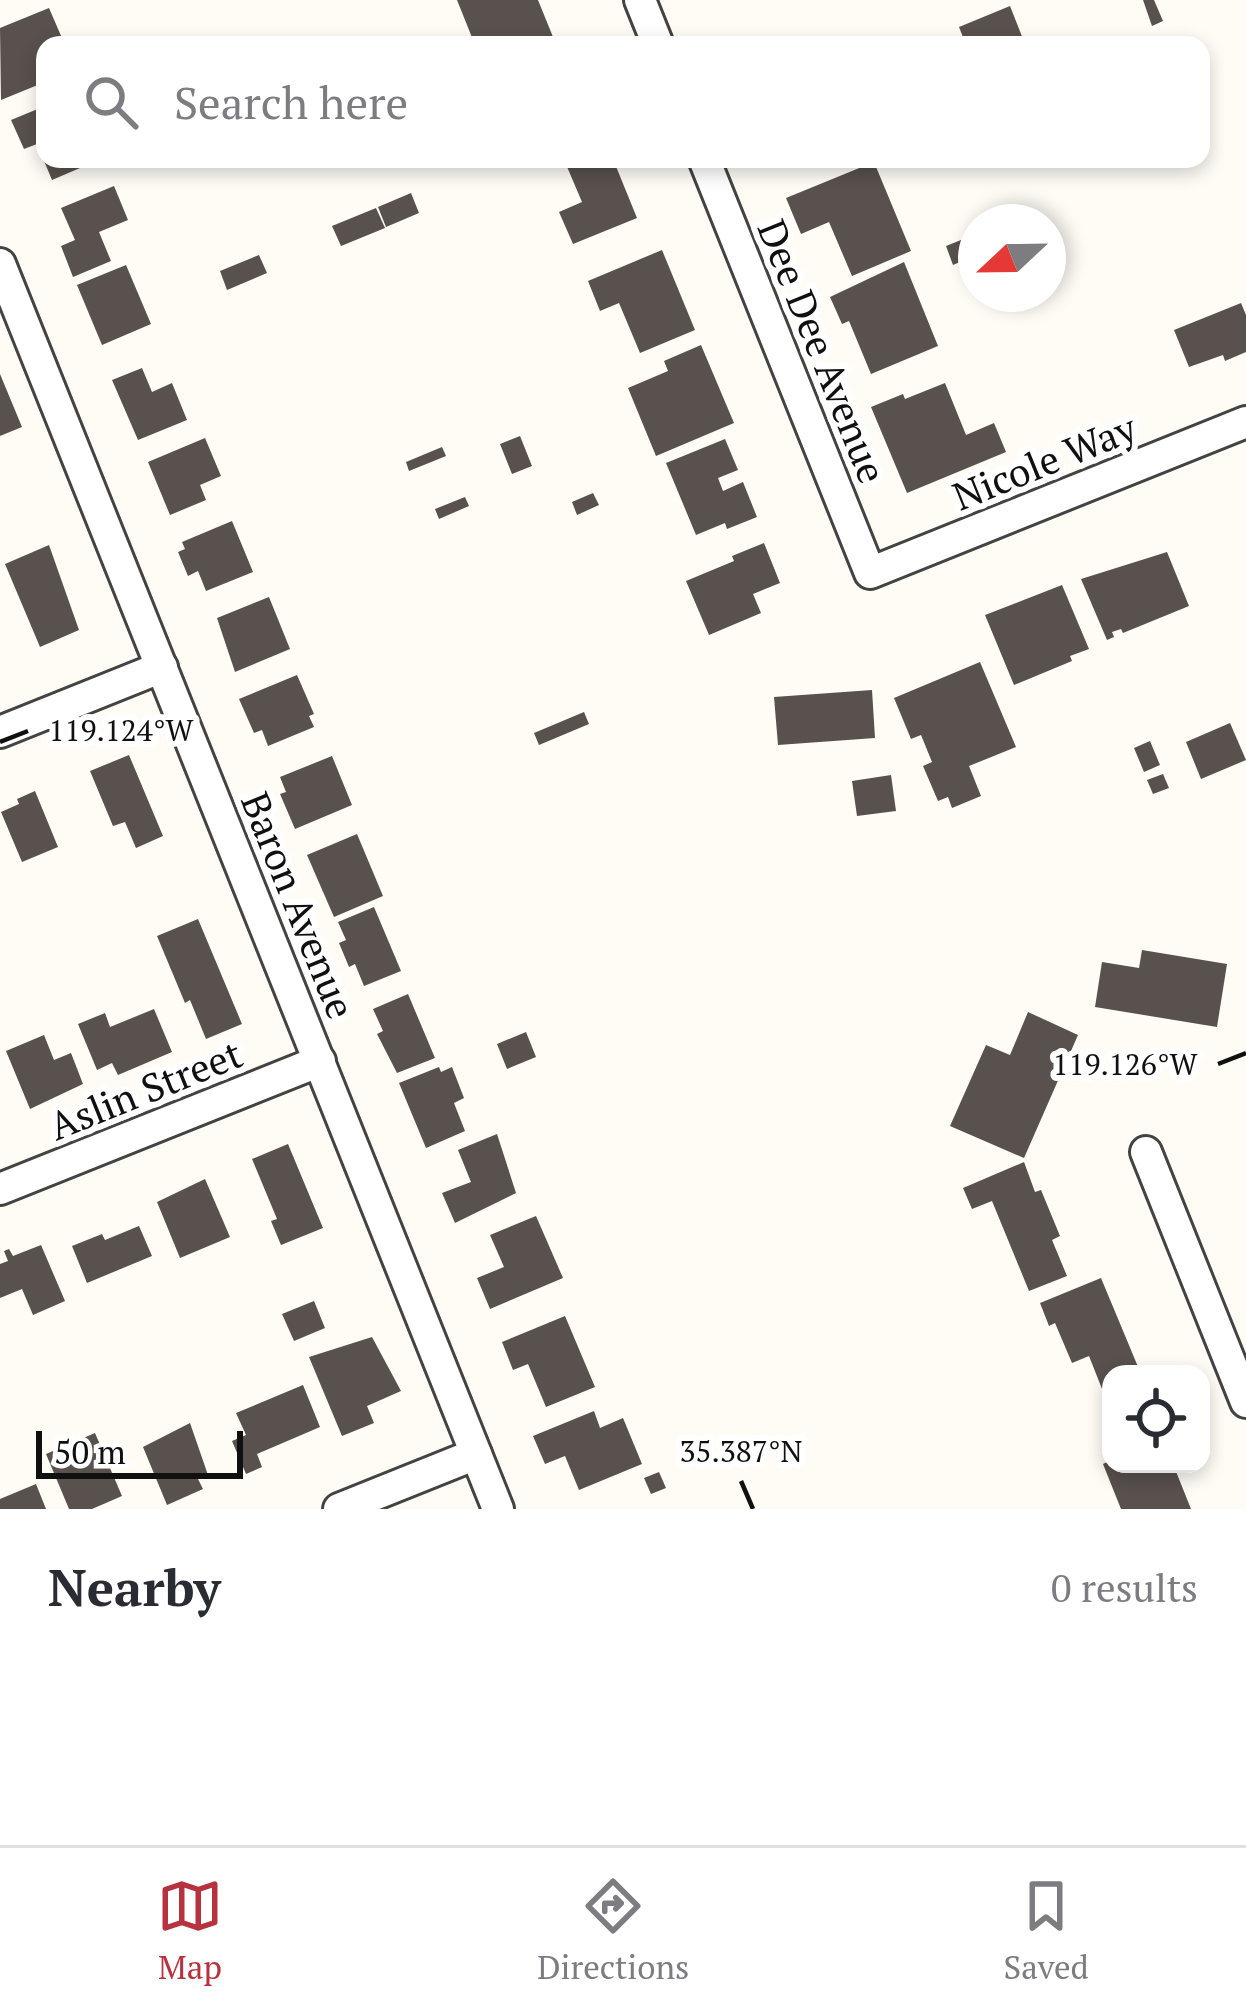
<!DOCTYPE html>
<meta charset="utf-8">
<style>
:root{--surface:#fff;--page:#f7f7f7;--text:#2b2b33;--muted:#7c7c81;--line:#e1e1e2;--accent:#b6323f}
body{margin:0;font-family:"PT Serif",serif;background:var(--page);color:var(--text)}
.controls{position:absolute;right:36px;bottom:36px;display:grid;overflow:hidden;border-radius:24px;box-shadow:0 6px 18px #0003}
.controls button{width:108px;height:108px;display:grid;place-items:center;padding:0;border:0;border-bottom:3px solid var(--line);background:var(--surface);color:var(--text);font:60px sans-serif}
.compass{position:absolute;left:958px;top:204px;width:108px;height:108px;border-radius:50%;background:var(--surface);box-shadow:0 6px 18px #0003;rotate:248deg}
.scale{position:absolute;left:36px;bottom:30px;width:207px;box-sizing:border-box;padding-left:12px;border:6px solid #101010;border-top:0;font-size:33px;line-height:42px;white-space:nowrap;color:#101010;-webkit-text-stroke:9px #fff;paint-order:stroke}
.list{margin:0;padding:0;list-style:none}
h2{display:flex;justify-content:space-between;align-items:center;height:156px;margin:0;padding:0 48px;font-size:51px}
h2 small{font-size:39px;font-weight:400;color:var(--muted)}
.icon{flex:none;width:66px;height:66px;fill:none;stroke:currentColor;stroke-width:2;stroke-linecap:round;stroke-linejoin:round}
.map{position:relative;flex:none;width:1246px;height:1509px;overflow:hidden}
.search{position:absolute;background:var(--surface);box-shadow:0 6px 18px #0003;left:36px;right:36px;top:36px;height:132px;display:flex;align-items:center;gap:30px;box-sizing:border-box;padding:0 42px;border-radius:24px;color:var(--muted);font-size:45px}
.sheet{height:336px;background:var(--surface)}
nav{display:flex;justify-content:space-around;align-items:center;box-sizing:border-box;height:168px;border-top:3px solid var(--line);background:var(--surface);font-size:33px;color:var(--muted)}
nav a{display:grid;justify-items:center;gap:6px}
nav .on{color:var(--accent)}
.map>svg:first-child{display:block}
.building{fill:#58514d}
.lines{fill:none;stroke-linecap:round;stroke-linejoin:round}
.street-casing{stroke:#434343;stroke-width:36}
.street{stroke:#fff;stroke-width:30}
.ticks{fill:none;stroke:#101010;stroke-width:4.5}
.labels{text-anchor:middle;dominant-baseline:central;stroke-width:12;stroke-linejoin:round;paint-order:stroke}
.street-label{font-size:39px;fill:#101010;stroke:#fff}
.ticks-label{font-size:30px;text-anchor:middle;fill:#101010;stroke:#fff;stroke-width:12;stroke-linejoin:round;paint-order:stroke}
</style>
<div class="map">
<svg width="1246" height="1509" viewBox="0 0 1246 1509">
<rect width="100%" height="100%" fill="#fefcf5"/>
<g class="building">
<path d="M457 0H538L553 37 534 45H475Z"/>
<path d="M1143 0H1154L1163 21 1152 26Z"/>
<path d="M1010 6 1023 39 1009 45H966L959 27Z"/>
<path d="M49 8 65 45H45V55L37 58 45 82 1 100 0 28Z"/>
<path d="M45 106V159H101L52 180 37 144 24 149 11 120Z"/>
<path d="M572 159H613L637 218 573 244 559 212 582 202 565 162Z"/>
<path d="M874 162 911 251 852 276 829 222 801 234 786 198Z"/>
<path d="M114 186 128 220 99 232 111 261 73 277 61 246 75 240 61 208Z"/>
<path d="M411 193 419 213 386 227 378 207Z"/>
<path d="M376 208 385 228 341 246 332 226Z"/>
<path d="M976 234V255L953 265 946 246Z"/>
<path d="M662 250 695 330 640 353 619 303 600 311 588 281Z"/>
<path d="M259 255 267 273 227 290 220 271Z"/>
<path d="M904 262 938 346 871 374 849 321 842 324 830 297Z"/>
<path d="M126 265 151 324 102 345 77 285Z"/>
<path d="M1241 303 1246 315V352L1225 361 1223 355 1189 367 1174 330Z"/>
<path d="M701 345 734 423 656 456 628 388 668 371 664 361Z"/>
<path d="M142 368 152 392 172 383 187 420 138 440 112 380Z"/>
<path d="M0 374 22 427 0 436Z"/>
<path d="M945 383 966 435 994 423 1006 452 907 493 871 407 903 394 905 399Z"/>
<path d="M520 436 532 466 512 474 500 444Z"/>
<path d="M205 438 221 476 200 485 206 500 170 515 148 462Z"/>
<path d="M725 439 738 470 718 478 723 491 743 482 757 517 727 529 725 523 696 535 666 463Z"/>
<path d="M442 447 446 456 409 471 406 462Z"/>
<path d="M593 493 599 505 577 515 572 502Z"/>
<path d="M465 497 469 506 439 519 435 509Z"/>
<path d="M232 521 253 572 206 591 198 571 188 576 178 552 185 549 182 542Z"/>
<path d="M764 543 780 583 753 594 761 613 709 635 686 581 734 561 732 556Z"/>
<path d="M49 545 79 630 40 647 5 564Z"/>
<path d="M1167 552 1189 606 1123 633 1121 629 1112 632 1114 637 1107 640 1081 579Z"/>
<path d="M1062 585 1089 649 1070 656 1072 661 1014 685 985 615Z"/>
<path d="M269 597 290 649 235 672 217 618Z"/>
<path d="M980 662 1016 747 969 766 981 796 952 808 948 797 938 801 923 766 932 762 921 735 911 739 894 698Z"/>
<path d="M297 675 314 714 309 716 314 727 268 746 262 730 254 733 239 699Z"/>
<path d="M872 690 875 738 778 745 774 697Z"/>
<path d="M584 712 589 724 539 745 534 733Z"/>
<path d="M1230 723 1246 760 1201 779 1186 742Z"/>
<path d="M1150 741 1160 765 1144 772 1134 748Z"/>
<path d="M129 755 163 836 136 848 125 822 113 826 90 771Z"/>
<path d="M332 756 352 805 295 829 280 794 286 792 280 777Z"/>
<path d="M1163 774 1169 788 1153 794 1147 780Z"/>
<path d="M891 775 896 811 857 816 852 781Z"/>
<path d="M35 791 58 847 22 862 1 812 19 804 17 799Z"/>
<path d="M357 834 383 896 334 917 307 855Z"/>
<path d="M374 907 401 971 364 986 355 964 349 967 339 943 346 940 338 922Z"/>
<path d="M198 919 242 1024 206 1039 190 1000 185 1003 157 936Z"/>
<path d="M1142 950 1227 964 1217 1027 1095 1007 1102 962 1139 968Z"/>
<path d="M408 994 435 1058 397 1073 377 1034 383 1031 373 1009Z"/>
<path d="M154 1009 172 1052 118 1075 112 1063 97 1070 78 1024 105 1013 110 1027Z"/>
<path d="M1028 1012 1078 1035 1024 1158 950 1126 986 1045 1010 1055Z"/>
<path d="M526 1032 536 1057 507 1069 497 1044Z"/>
<path d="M44 1035 54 1060 71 1053 83 1084 30 1109 6 1051Z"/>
<path d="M439 1067 441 1072 452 1067 464 1098 454 1103 465 1131 426 1148 399 1083Z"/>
<path d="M497 1134 516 1193 455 1223 442 1193 471 1182 458 1150Z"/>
<path d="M288 1144 323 1228 281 1245 271 1221 277 1219 252 1159Z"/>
<path d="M1024 1162 1035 1192 1041 1190 1060 1236 1052 1240 1067 1276 1029 1291 992 1201 972 1209 963 1188Z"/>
<path d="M205 1179 230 1237 180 1258 157 1202Z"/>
<path d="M536 1216 563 1278 490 1309 477 1278 504 1267 490 1235Z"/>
<path d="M139 1226 152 1256 87 1283 72 1246 102 1234 105 1240Z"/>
<path d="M41 1245 65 1301 33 1315 22 1289 0 1298V1264L8 1261 4 1251 9 1249 13 1256Z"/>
<path d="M1101 1278 1141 1374H1111V1392L1104 1394 1089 1356 1072 1363 1055 1323 1049 1326 1040 1303Z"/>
<path d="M314 1301 325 1328 294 1341 282 1314Z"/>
<path d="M565 1316 595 1387 546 1407 528 1364 513 1370 502 1342Z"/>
<path d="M372 1337 401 1391 367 1406 374 1423 342 1436 309 1357Z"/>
<path d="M303 1385 320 1427 257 1454 262 1467 246 1474 232 1441 246 1435 236 1413Z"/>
<path d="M594 1411 600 1428 623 1418 642 1464 579 1490 565 1456 545 1464 533 1436Z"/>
<path d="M190 1423 208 1475 198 1479 203 1489 167 1505 143 1447Z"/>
<path d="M95 1433 122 1496 92 1509H69L46 1454Z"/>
<path d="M1111 1460V1464H1173L1191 1509H1121L1103 1464Z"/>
<path d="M659 1472 666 1488 651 1494 644 1478Z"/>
<path d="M36 1484 46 1509H0V1499Z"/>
</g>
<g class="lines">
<g class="street-casing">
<g id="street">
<path d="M640 0 658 45"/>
<path d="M704 159 870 573 1246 422"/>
<path d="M0 264 498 1509"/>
<path d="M0 732 162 667"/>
<path d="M1146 1152 1246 1402"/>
<path d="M0 1189 320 1061"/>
<path d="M339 1509 476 1454"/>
</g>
</g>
<use href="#street" class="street"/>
</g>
<path class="ticks" d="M0 742 28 731M1218 1064 1246 1053M741 1481 753 1509"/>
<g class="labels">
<g class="street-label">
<text transform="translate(823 351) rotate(68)">Dee Dee Avenue</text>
<text transform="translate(1044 461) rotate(-22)">Nicole Way</text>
<text transform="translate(299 905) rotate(68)">Baron Avenue</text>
<text transform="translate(145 1089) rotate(-22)">Aslin Street</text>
</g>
</g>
<g class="ticks-label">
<text x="121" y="741">119.124°W</text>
<text x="1125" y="1075">119.126°W</text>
<text x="741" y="1462">35.387°N</text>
</g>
</svg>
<div class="controls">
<button><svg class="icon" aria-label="locate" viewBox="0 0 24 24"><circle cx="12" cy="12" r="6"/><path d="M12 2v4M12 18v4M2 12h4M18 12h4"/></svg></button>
</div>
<svg class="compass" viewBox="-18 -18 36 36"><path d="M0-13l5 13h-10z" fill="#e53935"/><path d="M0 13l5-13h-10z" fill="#7c7c81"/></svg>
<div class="scale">50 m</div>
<div class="search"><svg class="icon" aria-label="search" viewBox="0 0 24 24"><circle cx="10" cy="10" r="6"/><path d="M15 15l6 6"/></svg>Search here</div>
</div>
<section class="sheet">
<h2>Nearby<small>0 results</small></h2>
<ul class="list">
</ul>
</section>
<nav>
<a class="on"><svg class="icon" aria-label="map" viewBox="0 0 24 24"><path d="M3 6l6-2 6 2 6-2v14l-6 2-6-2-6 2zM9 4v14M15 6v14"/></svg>Map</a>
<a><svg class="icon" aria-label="directions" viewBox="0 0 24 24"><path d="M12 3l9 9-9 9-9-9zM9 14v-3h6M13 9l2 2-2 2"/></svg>Directions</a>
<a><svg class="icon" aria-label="saved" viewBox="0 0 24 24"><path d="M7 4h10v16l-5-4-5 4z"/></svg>Saved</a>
</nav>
